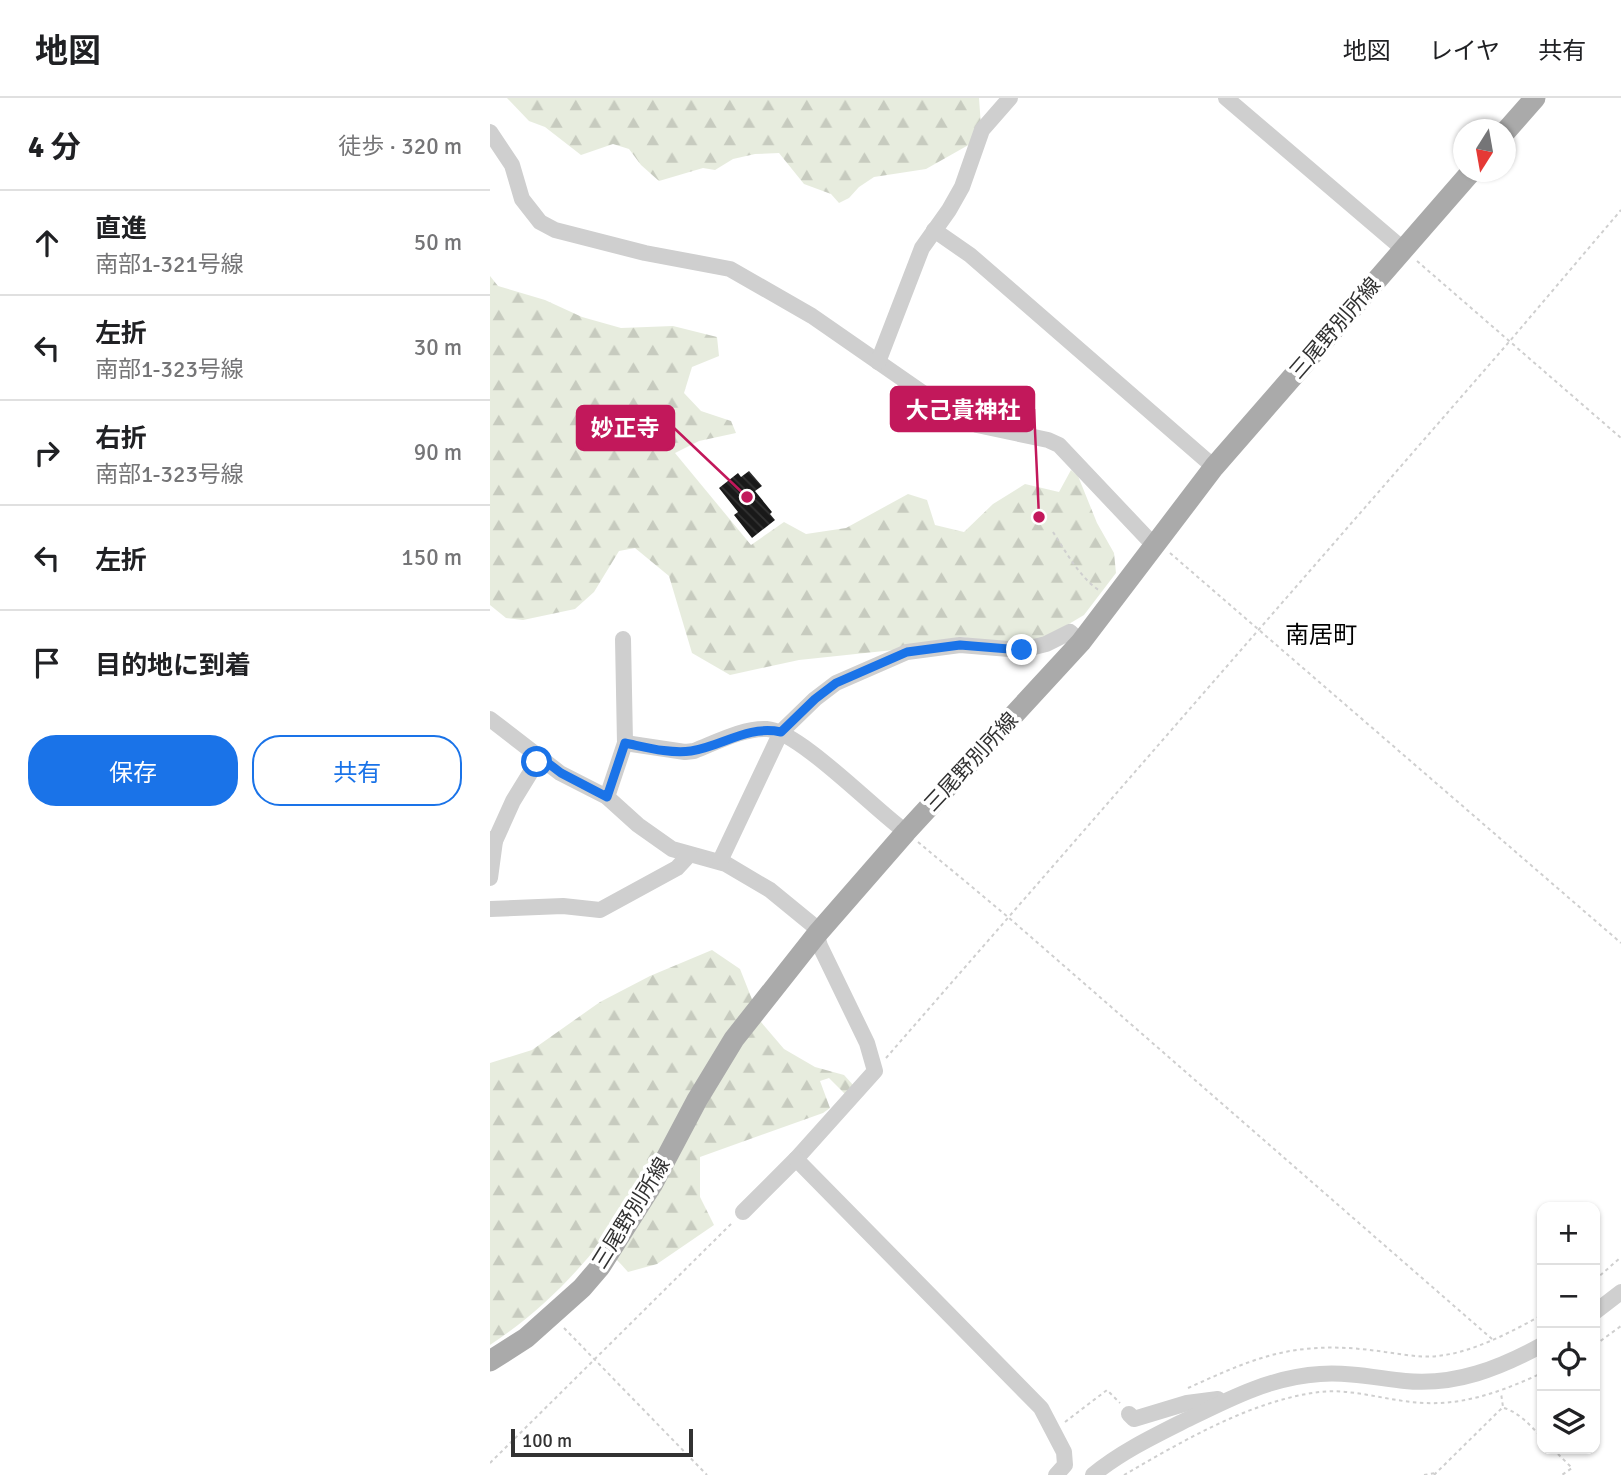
<!DOCTYPE html>
<html lang="ja">
<meta charset="utf-8">
<style>
:root{--surface:#fff;--page:#f2f2f2;--text:#202124;--muted:#757577;--line:#e0e0e0;--accent:#1a73e8}
body{margin:0;font-family:Signika,"Noto Sans JP",sans-serif;background:var(--page);color:var(--text)}
.controls{position:absolute;right:21px;bottom:21px;display:grid;overflow:hidden;border-radius:14px;box-shadow:0 2px 5px #0004}
.controls button{width:63px;height:63px;display:grid;place-items:center;padding:0;border:0;border-bottom:2px solid var(--line);background:var(--surface);color:var(--text);font:35px sans-serif}
.compass{position:absolute;left:963px;top:21px;width:63px;height:63px;border-radius:50%;background:var(--surface);box-shadow:0 2px 5px #0004;rotate:191deg}
.scale{position:absolute;left:21px;bottom:18px;width:182px;box-sizing:border-box;padding-left:7px;border:4px solid #323232;border-top:0;font-size:19px;line-height:24px;white-space:nowrap;color:#323232;-webkit-text-stroke:5px #fff;paint-order:stroke}
.stop{position:absolute;width:21px;height:21px;margin:-16px;border:5px solid #1a73e8;border-radius:50%;background:#fff}
.stop.end{background:#1a73e8;border-color:#fff;box-shadow:0 2px 7px #0008}
.list{margin:0;padding:0;list-style:none}
h2{display:flex;justify-content:space-between;align-items:center;height:91px;margin:0;padding:0 28px;font-size:30px}
h2 small{font-size:23px;font-weight:400;color:var(--muted)}
.list li{display:grid;grid-template-columns:46px 1fr auto;gap:21px;align-items:center;box-sizing:border-box;height:105px;padding:0 28px;border-top:2px solid var(--line)}
.list b{display:block;font-size:26px;white-space:nowrap}
.list p{margin:0;font-size:23px;white-space:nowrap;color:var(--muted)}
.list em{font-size:23px;font-style:normal;color:var(--muted)}
.actions{display:flex;gap:14px;padding:21px 28px}
.actions a{flex:1;padding:16px 0;border:2px solid var(--accent);border-radius:28px;text-align:center;font-size:24px;color:var(--accent)}
.actions .main{background:var(--accent);color:#fff}
.icon{flex:none;width:38px;height:38px;fill:none;stroke:currentColor;stroke-width:2;stroke-linecap:round;stroke-linejoin:round}
.map{position:relative;flex:none;width:1131px;height:1377px;overflow:hidden}
header{display:flex;align-items:center;gap:42px;box-sizing:border-box;height:98px;padding:0 35px;background:var(--surface);border-bottom:2px solid var(--line)}
header strong{font-size:33px}
nav{display:flex;gap:38px;margin-inline-start:auto;font-size:24px}
main{display:flex}
aside{flex:1;background:var(--surface)}
.map>svg:first-child{display:block}
.forest{fill:url(#forest-firs)}
.building{fill:url(#building-back-hatch)}
.lines{fill:none;stroke-linecap:round;stroke-linejoin:round}
.path{stroke:#cfcfcf;stroke-width:2;stroke-dasharray:3.5 3.5;stroke-linecap:butt}
.minor{stroke:#cfcfcf;stroke-width:16}
.major{stroke:#aaa;stroke-width:21}
.route{stroke:#1a73e8;stroke-width:9}
.labels{text-anchor:middle;dominant-baseline:central;stroke-width:7;stroke-linejoin:round;paint-order:stroke}
.street-label{font-size:21px;fill:#323232;stroke:#fff}
.quarter-label{font-size:24px;fill:#000;stroke:#fff}
.leader{fill:none;stroke:#c2185b;stroke-width:2.5}
.callout-dot{fill:#c2185b;stroke:#fff;stroke-width:2.5}
.callout{fill:#c2185b;stroke:#c2185b;stroke-width:2.5}
.callout-label{font-size:23px;text-anchor:middle;font-weight:bold;fill:#fff}
</style>
<header>
<strong>地図</strong>
<nav><a>地図</a><a>レイヤ</a><a>共有</a></nav>
</header>
<main>
<aside>
<h2>4 分<small>徒歩 · 320 m</small></h2>
<ul class="list">
<li><svg class="icon" aria-label="ahead" viewBox="0 0 24 24"><path d="M12 20V5M6 11l6-6 6 6"/></svg><div><b>直進</b><p>南部1-321号線</p></div><em>50 m</em></li>
<li><svg class="icon" aria-label="left" viewBox="0 0 24 24"><path d="M17 20v-9H6M10 6l-5 5 5 5"/></svg><div><b>左折</b><p>南部1-323号線</p></div><em>30 m</em></li>
<li><svg class="icon" aria-label="right" viewBox="0 0 24 24"><path d="M7 20v-9h11M14 6l5 5-5 5"/></svg><div><b>右折</b><p>南部1-323号線</p></div><em>90 m</em></li>
<li><svg class="icon" aria-label="left" viewBox="0 0 24 24"><path d="M17 20v-9H6M10 6l-5 5 5 5"/></svg><div><b>左折</b></div><em>150 m</em></li>
<li><svg class="icon" aria-label="arrive" viewBox="0 0 24 24"><path d="M6 21V4h12l-3 4 3 4H6"/></svg><div><b>目的地に到着</b></div></li>
</ul>
<div class="actions"><a class="main">保存</a><a>共有</a></div>
</aside>
<div class="map">
<svg width="1131" height="1377" viewBox="0 0 1131 1377">
<defs>
<pattern id="forest-firs" width="22" height="20" patternUnits="userSpaceOnUse" patternTransform="scale(1.75)"><rect width="22" height="20" fill="#e7ecde"/><path d="M5 1l3.5 6h-7zM16 11l3.5 6h-7z" fill="#c7cbbf"/></pattern>
<pattern id="building-back-hatch" width="6" height="6" patternUnits="userSpaceOnUse" patternTransform="scale(1.75)"><rect width="6" height="6" fill="#191919"/><path d="M-1 5l2 2M0 0l6 6M5-1l2 2" fill="none" stroke="#323232"/></pattern>
</defs>
<rect width="100%" height="100%" fill="#fff"/>
<g class="forest">
<path d="M17 0H489L491 28 482 45 436 71 384 79 369 89 359 100 349 105 341 96 314 86 289 55 265 56 243 61 225 72 213 70 169 83 151 67 139 51 123 46 91 57 55 29 39 23Z"/>
<path d="M0 178 8 188 55 202 92 219 131 230 183 228 227 239 229 258 202 269 194 295 211 313 241 323 246 335 209 343 185 355 261 447 294 424 316 436 356 430 418 396 437 402 445 427 474 434 503 406 535 386 569 394 581 372 588 378 607 425 624 455 626 475 594 517 552 542 516 546 471 539 413 551 309 562 240 577 202 555 179 478 145 450 129 453 104 494 85 511 33 522 16 520 0 507Z"/>
<path d="M222 852 250 871 271 924 294 951 325 969 354 977 364 988 355 996 339 980 330 983 340 1010 333 1015 210 1059V1099L224 1127 167 1166 138 1174 111 1144C79 1184 43 1219 0 1247V965L42 952 110 904 160 878Z"/>
</g>
<path class="building" d="M259 373 272 388 265 393 282 414 280 416 285 422 262 440 244 417 248 414 229 390 248 375 251 379Z"/>
<g class="lines">
<g class="path">
<path d="M927 163 1131 340"/>
<path d="M563 434C576 454 590 480 610 493"/>
<path d="M680 455 1131 845"/>
<path d="M428 744 518 819 1002 1241"/>
<path d="M396 960 1019 244 1131 112"/>
<path d="M1105 1182 1131 1159"/>
<path d="M74 1230 217 1377"/>
<path d="M1105 1247 1131 1228"/>
<path d="M698 1290C736 1273 773 1255 815 1251 842 1248 868 1250 895 1254 912 1256 930 1260 948 1258 984 1254 1021 1234 1052 1217"/>
<path d="M1014 1310C1030 1315 1041 1328 1052 1340"/>
<path d="M575 1324 617 1292 630 1305"/>
<path d="M1063 1351 1082 1370 1072 1377"/>
<path d="M0 1365 243 1124"/>
<path d="M634 1377C693 1343 760 1303 829 1294 864 1290 900 1304 935 1305 977 1307 1015 1292 1052 1275"/>
<path d="M934 1377 945 1375"/>
<path d="M944 1377 1013 1309 1011 1295"/>
</g>
<g class="minor">
<path d="M736 0 913 151"/>
<path d="M0 34 22 67 32 101 50 124 65 132 155 155 240 171 322 218 456 311 487 327 558 342 569 347 657 440 666 443"/>
<path d="M444 132 480 157 724 369"/>
<path d="M388 264 432 150 459 112 472 89 492 32 520 0"/>
<path d="M0 621 70 675 117 699 148 727 182 751 236 766 280 792 324 828 330 848 377 945 385 973 306 1061 253 1114"/>
<path d="M135 645 195 654 204 653C227 644 253 630 277 631 309 633 386 713 416 734"/>
<path d="M117 699 135 645 133 541"/>
<path d="M0 741 5 743 0 780"/>
<path d="M5 743 23 703 50 659"/>
<path d="M230 763 291 634 325 601 346 585 417 554 470 547 532 552 556 546 580 534 591 544"/>
<path d="M0 811 73 808 110 812 187 770 199 757"/>
<path d="M306 1061 551 1310 574 1354 575 1367 566 1377"/>
<path d="M1105 1214 1131 1194"/>
<path d="M639 1316 644 1321 697 1305 728 1301"/>
<path d="M603 1377C628 1356 660 1340 690 1325 735 1303 779 1279 830 1276 859 1274 887 1280 915 1283 965 1288 1010 1270 1052 1247"/>
</g>
<g class="major">
<path d="M1016 33 1045 0"/>
<path d="M0 1263 36 1240 92 1190 110 1169 162 1087 207 1002 244 941 327 836 416 734 591 544 724 369 981 74"/>
</g>
</g>
<g class="lines">
<path class="route" d="M47 664 50 659 71 675 117 699 135 645C155 649 180 656 201 653 233 648 257 627 291 634L325 601 346 585 417 554 470 547 532 552"/>
</g>
<g class="labels">
<g class="street-label">
<text transform="translate(845 230) rotate(-49)">三尾野別所線</text>
<text transform="translate(481 664) rotate(-47)">三尾野別所線</text>
<text transform="translate(141 1115) rotate(-58)">三尾野別所線</text>
</g>
<g class="quarter-label">
<text x="831" y="537">南居町</text>
</g>
</g>
<path class="leader" d="M549 419L544 311M257 399L184 330"/>
<g class="callout-dot">
<circle cx="549" cy="419" r="7"/>
<circle cx="257" cy="399" r="7"/>
</g>
<g class="callout">
<rect x="401" y="289" width="143" height="44" rx="7"/>
<rect x="87" y="308" width="97" height="44" rx="7"/>
</g>
<g class="callout-label">
<text x="473" y="320">大己貴神社</text>
<text x="135" y="338">妙正寺</text>
</g>
</svg>
<div class="controls">
<button>+</button>
<button>−</button>
<button><svg class="icon" aria-label="locate" viewBox="0 0 24 24"><circle cx="12" cy="12" r="6"/><path d="M12 2v4M12 18v4M2 12h4M18 12h4"/></svg></button>
<button><svg class="icon" aria-label="layers" viewBox="0 0 24 24"><path d="M12 4l9 5-9 5-9-5zM3 14l9 5 9-5"/></svg></button>
</div>
<svg class="compass" viewBox="-18 -18 36 36"><path d="M0-13l5 13h-10z" fill="#e53935"/><path d="M0 13l5-13h-10z" fill="#757577"/></svg>
<div class="scale">100 m</div>
<div class="stop" style="left:47px;top:664px"></div>
<div class="stop end" style="left:532px;top:552px"></div>
</div>
</main>
